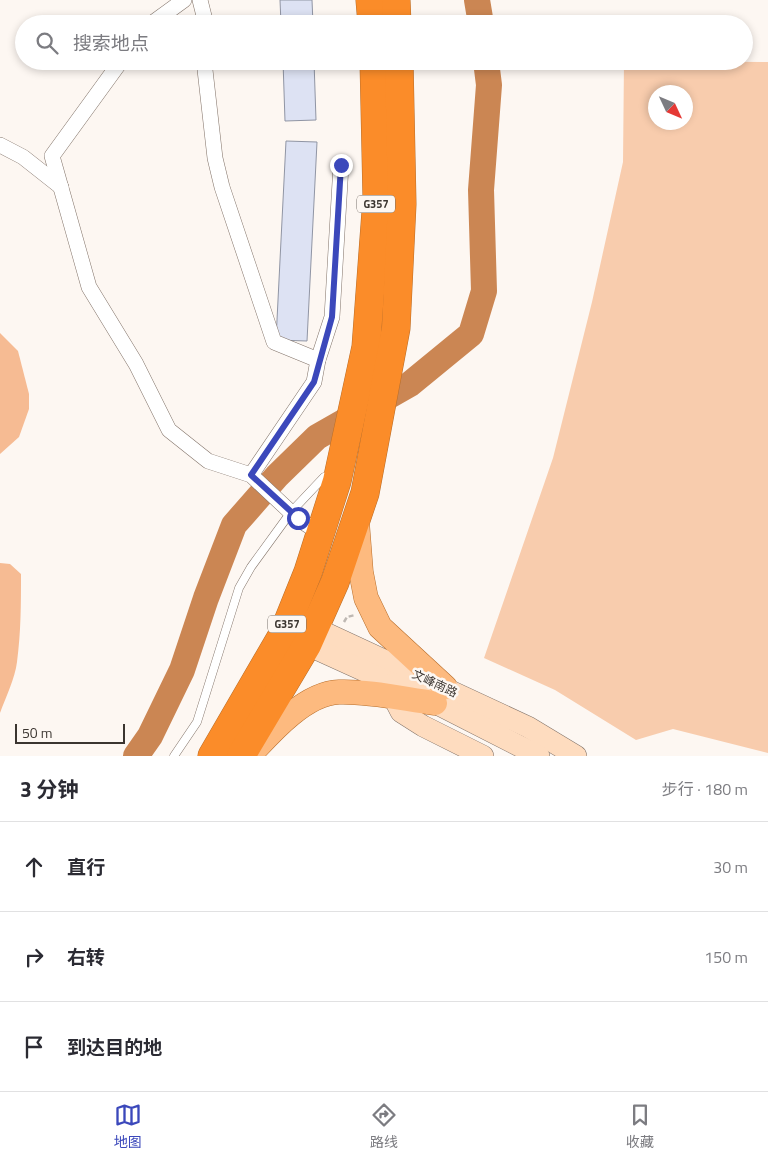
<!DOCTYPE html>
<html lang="zh">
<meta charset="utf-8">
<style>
:root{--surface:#fff;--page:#f2f2f3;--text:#2b2b33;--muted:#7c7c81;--line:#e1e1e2;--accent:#3b48bb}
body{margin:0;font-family:"Titillium Web","Noto Sans SC",sans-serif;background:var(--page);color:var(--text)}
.compass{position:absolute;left:648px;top:85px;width:45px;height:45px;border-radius:50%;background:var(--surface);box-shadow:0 2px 8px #0003;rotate:134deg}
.scale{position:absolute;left:15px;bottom:12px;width:110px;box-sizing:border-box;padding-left:5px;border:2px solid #3b3530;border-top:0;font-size:14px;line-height:18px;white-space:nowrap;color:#3b3530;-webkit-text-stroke:4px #fdf7f2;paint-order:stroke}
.stop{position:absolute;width:15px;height:15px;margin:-11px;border:4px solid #3b48bb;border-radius:50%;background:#fff}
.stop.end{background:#3b48bb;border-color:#fff;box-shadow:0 1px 5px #0008}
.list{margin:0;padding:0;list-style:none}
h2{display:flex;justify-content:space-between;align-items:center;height:65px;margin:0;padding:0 20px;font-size:21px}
h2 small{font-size:16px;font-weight:400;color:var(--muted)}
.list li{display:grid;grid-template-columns:32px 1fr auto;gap:15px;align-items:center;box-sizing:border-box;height:90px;padding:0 20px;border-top:1px solid var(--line)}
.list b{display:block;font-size:19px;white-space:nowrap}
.list em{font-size:16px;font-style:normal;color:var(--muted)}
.icon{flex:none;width:28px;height:28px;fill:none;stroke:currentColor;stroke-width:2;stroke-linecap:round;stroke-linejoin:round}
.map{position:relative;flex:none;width:768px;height:756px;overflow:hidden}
.search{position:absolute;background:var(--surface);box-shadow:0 2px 8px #0003;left:15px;right:15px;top:15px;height:55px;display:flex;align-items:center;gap:12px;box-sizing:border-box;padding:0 18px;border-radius:28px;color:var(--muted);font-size:19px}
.sheet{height:335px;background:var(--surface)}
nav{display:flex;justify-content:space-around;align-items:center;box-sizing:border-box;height:70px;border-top:1px solid var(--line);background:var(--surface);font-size:14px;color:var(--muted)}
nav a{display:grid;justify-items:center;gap:2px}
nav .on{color:var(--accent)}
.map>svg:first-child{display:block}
.green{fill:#f8ccad;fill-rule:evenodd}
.forest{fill:#f6bb93}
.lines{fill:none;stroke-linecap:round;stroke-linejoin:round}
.river{stroke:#cb8653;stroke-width:26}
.building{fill:#dde2f3;stroke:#9095a4}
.lane-casing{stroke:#83746a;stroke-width:9}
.street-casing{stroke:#83746a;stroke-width:16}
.secondary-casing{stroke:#83746a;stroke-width:22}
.primary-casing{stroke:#b86e2b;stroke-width:25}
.highway-casing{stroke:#b86e2b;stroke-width:29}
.path{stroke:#beb8b3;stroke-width:2.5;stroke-dasharray:5 2.5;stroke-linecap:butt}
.lane{stroke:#fff;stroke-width:8}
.street{stroke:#fff;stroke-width:15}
.secondary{stroke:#fedcbf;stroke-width:21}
.primary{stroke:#fdba7f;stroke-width:24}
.highway{stroke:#fb8c29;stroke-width:28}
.route{stroke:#3b48bb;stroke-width:6}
.labels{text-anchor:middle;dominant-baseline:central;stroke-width:5;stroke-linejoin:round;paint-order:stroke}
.shield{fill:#fdf7f2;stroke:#756f6a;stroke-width:1}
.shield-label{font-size:11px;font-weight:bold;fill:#3b3530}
.street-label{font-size:12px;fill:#3b3530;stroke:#fdf7f2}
</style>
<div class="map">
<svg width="768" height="756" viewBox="0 0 768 756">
<rect width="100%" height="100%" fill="#fdf7f2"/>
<path class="green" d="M624 61 768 62V753L673 729 636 740 555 690 484 658 553 458 592 302 623 162ZM656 92H686V122H656Z"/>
<g class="forest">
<path d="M0 333 18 351 29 394V409L19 437 0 454Z"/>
<path d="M0 563 10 564 21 574C21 604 21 632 17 662 15 678 6 697 0 713Z"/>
</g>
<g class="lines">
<g class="river">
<path d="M477 0 481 24"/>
<path d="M136 756 150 736 182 670 206 598 234 525 277 476 317 437 410 384 471 334 484 291 481 190 489 85 486 61"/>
</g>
</g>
<g class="building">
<path d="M280 0H312L313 24H281Z"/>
<path d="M283 61H314L316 120 285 121Z"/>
<path d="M286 141 317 142 307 341 276 340Z"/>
</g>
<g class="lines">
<g class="lane-casing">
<path id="lane" d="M174 756 197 722 239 588 251 567 291 512 324 477 332 475"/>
</g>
<g class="street-casing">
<g id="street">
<path d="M200 0 206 24"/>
<path d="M151 24 184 0"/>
<path d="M121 61 52 156 89 287 136 364 169 430 208 461 251 475 298 519 320 533"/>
<path d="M204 61 215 158 222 187 274 342 318 360 314 382 251 475"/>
<path d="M0 145 23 157 61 187"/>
<path d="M318 360 332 317 341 165"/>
</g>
</g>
<g class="secondary-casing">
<g id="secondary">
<path d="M302 622 528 727 576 756"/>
<path d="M294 639 435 703 539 756"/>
<path d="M387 685 401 712 423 726 483 756"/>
</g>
</g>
<g class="primary-casing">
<g id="primary">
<path d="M357 521 361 572 366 598 380 627 445 687"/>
<path d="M249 756C270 733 305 693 339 692 370 691 404 699 435 703"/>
</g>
</g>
<g class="highway-casing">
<g id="highway">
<path d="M370 0 372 24"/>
<path d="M396 0 397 24"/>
<path d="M212 756 283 634 308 572 337 481 366 347 377 198 374 61"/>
<path d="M241 756 307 645 335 582 365 493 396 328 402 204 399 61"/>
</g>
</g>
<path class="path" d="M344 622 347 617 355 615"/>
<use href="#lane" class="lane"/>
<use href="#street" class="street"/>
<use href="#secondary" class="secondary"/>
<use href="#primary" class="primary"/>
<use href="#highway" class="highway"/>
</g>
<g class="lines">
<path class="route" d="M298 518 251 475 314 382 332 317 341 165"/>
</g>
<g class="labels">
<g class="shield">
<rect x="357" y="195.5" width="38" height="17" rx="4"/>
<rect x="268" y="615.5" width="38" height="17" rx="4"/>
</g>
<g class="shield-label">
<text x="376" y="204">G357</text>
<text x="287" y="624">G357</text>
</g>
<g class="street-label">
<text transform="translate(435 683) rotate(25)">文峰南路</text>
</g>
</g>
</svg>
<svg class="compass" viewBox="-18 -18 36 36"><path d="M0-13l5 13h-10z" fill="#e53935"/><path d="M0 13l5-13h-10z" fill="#7c7c81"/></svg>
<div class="scale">50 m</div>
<div class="stop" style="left:298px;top:518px"></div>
<div class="stop end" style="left:341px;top:165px"></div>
<div class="search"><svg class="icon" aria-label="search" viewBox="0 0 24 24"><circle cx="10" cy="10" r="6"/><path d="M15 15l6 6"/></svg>搜索地点</div>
</div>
<section class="sheet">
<h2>3 分钟<small>步行 · 180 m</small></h2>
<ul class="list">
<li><svg class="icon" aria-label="ahead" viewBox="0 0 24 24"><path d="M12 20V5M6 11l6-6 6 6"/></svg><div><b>直行</b></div><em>30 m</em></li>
<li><svg class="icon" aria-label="right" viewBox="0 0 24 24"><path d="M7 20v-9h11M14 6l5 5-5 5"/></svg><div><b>右转</b></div><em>150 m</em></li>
<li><svg class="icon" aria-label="arrive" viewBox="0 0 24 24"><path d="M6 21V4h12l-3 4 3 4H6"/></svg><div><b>到达目的地</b></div></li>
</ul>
</section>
<nav>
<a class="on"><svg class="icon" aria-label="map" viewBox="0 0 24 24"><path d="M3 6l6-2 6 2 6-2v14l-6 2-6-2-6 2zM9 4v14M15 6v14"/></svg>地图</a>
<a><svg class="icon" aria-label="directions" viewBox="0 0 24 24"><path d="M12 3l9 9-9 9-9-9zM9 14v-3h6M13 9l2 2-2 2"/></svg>路线</a>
<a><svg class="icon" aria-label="saved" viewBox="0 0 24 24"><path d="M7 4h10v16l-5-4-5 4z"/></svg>收藏</a>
</nav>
